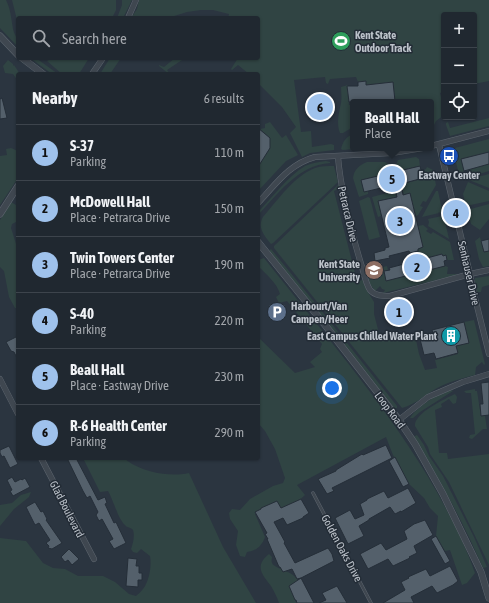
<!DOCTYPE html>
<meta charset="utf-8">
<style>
:root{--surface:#202830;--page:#283038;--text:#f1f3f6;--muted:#a2a6ab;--line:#3d444c;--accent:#9fc2ec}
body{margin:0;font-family:"Asap Condensed",sans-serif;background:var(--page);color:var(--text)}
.controls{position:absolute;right:12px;top:12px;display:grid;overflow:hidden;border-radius:4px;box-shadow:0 1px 3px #0004}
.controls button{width:36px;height:36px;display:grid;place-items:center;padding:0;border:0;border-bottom:1px solid var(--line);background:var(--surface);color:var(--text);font:20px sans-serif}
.you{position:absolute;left:332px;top:388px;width:14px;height:14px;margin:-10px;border:3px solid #fff;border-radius:50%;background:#1a73e8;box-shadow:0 0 0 6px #1a73e833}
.badge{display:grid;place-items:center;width:26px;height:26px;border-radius:50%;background:var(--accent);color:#111;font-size:13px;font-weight:700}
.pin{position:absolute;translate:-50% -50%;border:2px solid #fff;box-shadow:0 1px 4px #0006}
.popup{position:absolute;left:350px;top:99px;width:84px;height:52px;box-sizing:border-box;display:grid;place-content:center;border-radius:4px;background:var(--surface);filter:drop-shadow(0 1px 3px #0005);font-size:13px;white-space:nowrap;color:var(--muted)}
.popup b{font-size:15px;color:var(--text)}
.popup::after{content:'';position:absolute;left:50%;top:100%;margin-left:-8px;border:8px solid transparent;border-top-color:var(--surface)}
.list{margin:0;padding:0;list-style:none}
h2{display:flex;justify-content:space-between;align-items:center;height:52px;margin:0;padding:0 16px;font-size:17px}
h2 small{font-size:13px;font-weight:400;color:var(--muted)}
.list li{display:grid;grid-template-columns:26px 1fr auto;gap:12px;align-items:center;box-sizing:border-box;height:56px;padding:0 16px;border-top:1px solid var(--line)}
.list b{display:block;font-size:15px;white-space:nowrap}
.list p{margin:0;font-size:13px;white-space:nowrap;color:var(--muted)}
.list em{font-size:13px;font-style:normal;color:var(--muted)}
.icon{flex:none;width:22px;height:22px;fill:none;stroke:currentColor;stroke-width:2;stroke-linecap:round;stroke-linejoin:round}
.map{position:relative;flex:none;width:489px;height:603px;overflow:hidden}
.search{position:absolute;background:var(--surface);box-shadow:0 1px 3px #0004;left:16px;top:16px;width:244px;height:44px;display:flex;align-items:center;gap:10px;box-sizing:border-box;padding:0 14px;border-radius:4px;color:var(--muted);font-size:15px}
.panel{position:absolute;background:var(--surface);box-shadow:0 1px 3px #0004;left:16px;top:72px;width:244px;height:388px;border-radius:4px}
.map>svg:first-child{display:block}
.green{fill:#304443}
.building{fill:#54606b;stroke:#252e38}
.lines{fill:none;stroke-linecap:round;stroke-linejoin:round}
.service-casing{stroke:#5d656e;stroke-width:3.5}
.minor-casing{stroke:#5d656e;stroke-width:6}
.tertiary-casing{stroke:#5d656e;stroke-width:7}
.service{stroke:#3f4750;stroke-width:2.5}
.minor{stroke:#3f4750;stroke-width:5}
.tertiary{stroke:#3f4750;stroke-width:6}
.labels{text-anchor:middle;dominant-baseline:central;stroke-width:3;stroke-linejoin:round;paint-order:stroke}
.poi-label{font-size:11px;font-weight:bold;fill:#bcc2ca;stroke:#232c36;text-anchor:start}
.street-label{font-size:11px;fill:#bcc2ca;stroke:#232c36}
</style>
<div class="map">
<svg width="489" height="603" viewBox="0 0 489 603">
<rect width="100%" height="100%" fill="#2b3540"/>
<g class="green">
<path d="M0 0H6C11 10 11 18 13 29 15 37 18 37 18 47L0 28Z"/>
<path d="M12 0H116V10L112 18H18V24Z"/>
<path d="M122 0H132L123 18H117L122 5Z"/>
<path d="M139 0H489V81L474 84V15H444V92L440 93 444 108V115L436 121 431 131V102H382L395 101 393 82 366 85V81L358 82 356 77 330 79 328 84 326 83 325 77 294 80 301 132 311 131 312 147 331 144 334 145V150L310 153 302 157 290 133 296 127 282 107 258 83V74H249L238 65 232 70 231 69 238 58H258V18H228L229 14 213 10H201L187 12 168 18H131L137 9Z"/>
<path d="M30 58H36L58 74H52Z"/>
<path d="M70 58H89L79 74H62L47 61 49 60H61Z"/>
<path d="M110 58H121L110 74H100Z"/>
<path d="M175 58H185L167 70 170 74H169L159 66V65L164 67Z"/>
<path d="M8 60 13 64V66L14 65 20 74H18V81L13 74 5 73 3 66Z"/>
<path d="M348 85 349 105H353V127L343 133H340C336 124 339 112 341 103 342 98 341 92 341 87Z"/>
<path d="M489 118V126L450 136 446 125V123L448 122 450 128Z"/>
<path d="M270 122 282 138 286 135 298 155 286 161 258 191V165L270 148V138L260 129 265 128V124Z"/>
<path d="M353 134V149L343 150 341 149C343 141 346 137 353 134Z"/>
<path d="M489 139V152L461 159 465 176 464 178 460 179 453 150H455V148Z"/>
<path d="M11 148 18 151V178L0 205V156L7 155 6 149Z"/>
<path d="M416 157 419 159 420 166 397 171 396 165 398 160Z"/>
<path d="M326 161 330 162V163C298 165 278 194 258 215V212C272 198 288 176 305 166 312 163 319 162 326 161Z"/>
<path d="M367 162H385L391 166 393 172 361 180 364 192 368 191V194L359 197 353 178C354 170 359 165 367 162Z"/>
<path d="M489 164V171L470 177 467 170Z"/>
<path d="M334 166 338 182 273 243 271 244C264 235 257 227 263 217 278 200 294 176 315 168 321 166 328 166 334 166Z"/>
<path d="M427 167 433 170 436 185 426 202 423 201 420 206 423 207 418 215 416 216 410 193 404 195 401 184 423 179 422 176 425 175 424 170 426 169Z"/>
<path d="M489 174V188L469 180 470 179Z"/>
<path d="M468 182 489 191V201L466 206 463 194Z"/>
<path d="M339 184 340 188 334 191 357 281 363 280 366 289 374 302V314L381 341 417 332 418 334 415 335 419 354 425 370 437 368 435 360 458 354 456 346 469 343 464 322 474 320 485 364 484 365 482 362 476 367 475 375C463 378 452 381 441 386 427 393 417 404 402 408L274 248V246Z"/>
<path d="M395 191 396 197 378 201 381 216 378 217 372 197Z"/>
<path d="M436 191H438L442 210 441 213 438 212 439 213 422 217Z"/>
<path d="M368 197 370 198 380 237 369 240 359 201Z"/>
<path d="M11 202 16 205V222L12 224 11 228 18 250V309L15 308 9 297 4 271 0 267V220Z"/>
<path d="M489 204V219L480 230 471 224 467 210Z"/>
<path d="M442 216 444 217 449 239 428 226 429 222 428 219Z"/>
<path d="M423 225 428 229 426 231 431 234 433 232 450 242 454 260H447L446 255 443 256 442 254 420 260 418 249 423 247 418 226Z"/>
<path d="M480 237 484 252 489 251V266L483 267 479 259 475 241Z"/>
<path d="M271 249 329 320 326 323 269 251Z"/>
<path d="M264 258C320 329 380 398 427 475 445 506 463 538 475 573L467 583 462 585 450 550 445 551 436 536 438 516 430 508 424 498 409 484 393 455 386 437 297 485 305 495 294 505 284 510 275 502 255 514 265 537C262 546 256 551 247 552L245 557 240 556 236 545 238 531 230 519 229 513 232 509 240 510 250 499 273 486 283 483 285 478 275 449 265 431 258 423V337L295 373 315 367 310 362 322 352 320 349 322 344 287 301 279 303 276 297 280 294C277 283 266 274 258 266V260Z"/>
<path d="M387 266 388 270 384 271 386 281 445 266 448 267 447 274H458L453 276 383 293 385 290 382 289 380 286 375 291 370 284 367 272 376 273 375 269Z"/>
<path d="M489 276V285L482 287 481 292H477L475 287V278Z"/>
<path d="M331 323 397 406V408H394L329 325Z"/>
<path d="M475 389V391H477L481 416H485L487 429H483L472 439 469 438 470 435 475 434 471 393H466L464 391Z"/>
<path d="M451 390 453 391 420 412 413 418H410C416 408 439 392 451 390Z"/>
<path d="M455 394 457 397 456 403 453 404 449 399 441 404 442 407 435 410 439 453H447L448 459 489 454V565L449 482 430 454 428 447 415 426C414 413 445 399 455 394Z"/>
<path d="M417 435 424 445 429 456 443 476 474 537 487 567 483 568C463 522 440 479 413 437Z"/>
<path d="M83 458C92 458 117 456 124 459 127 460 129 462 132 464 149 473 170 477 189 473L223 547 256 603H0V538L26 541 43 563 53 568 65 569 78 576H103L115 582 129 594 136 596C138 594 141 592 143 589 149 582 152 565 150 556L141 549 137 553 133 552 131 549C133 544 135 535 133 530 131 527 127 528 125 525 118 519 113 499 108 491L100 492Z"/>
<path d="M31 492 29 497 14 509 0 526V505L12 503 21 495Z"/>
<path d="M269 554 272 557C272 559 271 561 272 563 275 570 296 570 299 584L292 590 296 603H279C277 597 274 591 271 586 262 574 254 566 269 554Z"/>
</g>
<g class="building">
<path d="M366 81V85L393 82 395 101 349 102 347 86H358V82Z"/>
<path d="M2 98 7 118 0 119V99Z"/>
<path d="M258 128 270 138V148L258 167Z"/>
<path d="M489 152V164L464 171 461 159Z"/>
<path d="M420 166 421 170H424L425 176H422L423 178 401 184 403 195 410 193 423 247 418 249V251L410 253 409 251 389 256 390 258 375 261 374 253 385 250V248L389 247 378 201 397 197 394 185 364 192 361 180Z"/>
<path d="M489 239V251L484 252 481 241Z"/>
<path d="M442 254 443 256 446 255 447 260 444 261 445 266 386 281 384 271 390 270 389 268Z"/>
<path d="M464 322 469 343 456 346 458 353 436 359 434 353 424 355 420 339 434 336 432 330Z"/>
<path d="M18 336V360L14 352 11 351 6 342Z"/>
<path d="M489 382V415L481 416 480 404H483L481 383Z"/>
<path d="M386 445 392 458 332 488 334 491 327 494 318 479 336 471V470L362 454 363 455Z"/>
<path d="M9 446 18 464 10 468 4 456 2 457 0 453V450Z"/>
<path d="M395 457 409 484 403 487 389 461Z"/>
<path d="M67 458H76L98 500 105 497 107 503 105 504 114 523 116 522 126 543 114 549 109 541 113 539 102 519 99 521 96 515 98 512 90 496 87 498 83 491Z"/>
<path d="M12 477 15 482 21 479 22 480 25 478 30 487 13 496 10 491 12 490 7 480Z"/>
<path d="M408 488 416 503 401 512V511L395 514 390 507 369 519V520L359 526 364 536 348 544 335 518 350 510 355 519 364 515 360 504 367 500V499L384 491 388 498Z"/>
<path d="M301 499 309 513 303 517V518L287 525 283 518 274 522 285 542 284 543 295 563 328 548 332 554 334 561 301 578 314 603H297L296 600H295L289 586 301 578 297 579 292 569 283 572 280 567H279L267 539H268L265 534 267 533 255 512 261 509V508L277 501 281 508Z"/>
<path d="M35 502 41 512 43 511 47 519 46 520 62 543 52 549 48 548 49 546 46 543 50 540 39 523 35 525 26 507Z"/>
<path d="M425 520 433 535 414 546 417 553 409 557 410 558 393 566 388 559 368 569 360 554 381 543 386 550 407 539 404 531 414 524Z"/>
<path d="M436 536 450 561 445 564 431 539Z"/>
<path d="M69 549 79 559 72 565 68 560 65 562 61 557Z"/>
<path d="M128 558 137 559 136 566H139V573H142V580H138V587L126 586Z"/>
<path d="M450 566 458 581 453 585 437 593 432 586 411 597 414 603H383L405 590 401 582 409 578 408 577 426 569 430 576Z"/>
<path d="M337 586 347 603H319L326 600 322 593Z"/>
</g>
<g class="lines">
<g class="service-casing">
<path id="service" d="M313 493 371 603"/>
</g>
<g class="minor-casing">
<g id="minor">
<path d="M128 18 136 0"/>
<path d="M92 74 103 58"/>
<path d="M439 145 470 274 474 294 489 354"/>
<path d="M431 146 489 131"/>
<path d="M338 157C341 193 351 231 362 267 364 274 366 284 370 290 375 296 383 296 390 296L470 274 489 270"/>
<path d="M258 203C276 184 289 164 315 157L392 153 423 148"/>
<path d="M0 379 18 414"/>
<path d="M399 420 428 397 463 382 489 374"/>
<path d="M41 458 94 559"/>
</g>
</g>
<g class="tertiary-casing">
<g id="tertiary">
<path d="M0 36 18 55"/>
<path d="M22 58 43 74"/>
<path d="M0 214 18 186"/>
<path d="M258 242 325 325 399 420 415 444 443 494 461 531 481 572 489 598"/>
</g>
</g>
<use href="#service" class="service"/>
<use href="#minor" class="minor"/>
<use href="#tertiary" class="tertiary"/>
</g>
<defs>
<g id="stadium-disc" transform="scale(1)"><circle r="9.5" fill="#2e9e5b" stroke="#232c36"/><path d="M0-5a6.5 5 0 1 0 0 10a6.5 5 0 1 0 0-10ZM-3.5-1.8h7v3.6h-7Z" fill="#fff"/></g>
<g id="bus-disc" transform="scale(1)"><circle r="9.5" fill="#1a4fb4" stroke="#232c36"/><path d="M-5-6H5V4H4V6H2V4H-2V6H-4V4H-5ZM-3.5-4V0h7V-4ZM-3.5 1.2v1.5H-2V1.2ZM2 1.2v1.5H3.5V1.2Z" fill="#fff"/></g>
<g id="university-disc" transform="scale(1)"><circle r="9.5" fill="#8d6e63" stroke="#232c36"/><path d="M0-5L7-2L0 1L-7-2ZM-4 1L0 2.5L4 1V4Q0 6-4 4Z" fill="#fff"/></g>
<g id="parking-disc" transform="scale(1)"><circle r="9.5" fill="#5c6f8a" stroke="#232c36"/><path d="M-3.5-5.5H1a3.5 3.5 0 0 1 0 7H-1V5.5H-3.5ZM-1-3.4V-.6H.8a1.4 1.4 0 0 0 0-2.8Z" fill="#fff"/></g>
<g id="building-disc" transform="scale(1)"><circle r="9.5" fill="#0f9aa8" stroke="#232c36"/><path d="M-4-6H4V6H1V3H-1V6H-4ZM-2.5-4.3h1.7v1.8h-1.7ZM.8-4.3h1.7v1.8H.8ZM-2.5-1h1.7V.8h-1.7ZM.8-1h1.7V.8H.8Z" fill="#fff"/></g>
</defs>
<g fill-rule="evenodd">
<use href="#stadium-disc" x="341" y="41"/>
<use href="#bus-disc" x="449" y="156"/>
<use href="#university-disc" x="374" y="270"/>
<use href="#parking-disc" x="277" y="312"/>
<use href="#building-disc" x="451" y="336"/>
</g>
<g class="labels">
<g class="poi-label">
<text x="355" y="35">Kent State<tspan x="355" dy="13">Outdoor Track</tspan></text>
<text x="449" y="175" text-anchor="middle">Eastway Center</text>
<text x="360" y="264" text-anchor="end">Kent State<tspan x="360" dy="13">University</tspan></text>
<text x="291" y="306">Harbourt/Van<tspan x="291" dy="13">Campen/Heer</tspan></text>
<text x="437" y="336" text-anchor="end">East Campus Chilled Water Plant</text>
</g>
<g class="street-label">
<text transform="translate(348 214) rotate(77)">Petrarca Drive</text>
<text transform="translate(469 273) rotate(77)">Senhauser Drive</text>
<text transform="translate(390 410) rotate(53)">Loop Road</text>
<text transform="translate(67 509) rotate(63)">Glad Boulevard</text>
<text transform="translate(342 548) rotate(62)">Golden Oaks Drive</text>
</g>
</g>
</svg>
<div class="controls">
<button>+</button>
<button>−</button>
<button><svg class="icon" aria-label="locate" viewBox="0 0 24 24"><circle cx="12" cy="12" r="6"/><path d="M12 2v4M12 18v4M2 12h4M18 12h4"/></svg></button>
</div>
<div class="you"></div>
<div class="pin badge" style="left:399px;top:312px">1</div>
<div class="pin badge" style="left:417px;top:267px">2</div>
<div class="pin badge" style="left:400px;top:221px">3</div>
<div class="pin badge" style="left:456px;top:213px">4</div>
<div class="pin badge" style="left:392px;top:179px">5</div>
<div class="popup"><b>Beall Hall</b>Place</div>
<div class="pin badge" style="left:320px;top:107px">6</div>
<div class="search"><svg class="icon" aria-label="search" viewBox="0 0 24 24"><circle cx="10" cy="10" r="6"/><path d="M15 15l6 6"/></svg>Search here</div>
<section class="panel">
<h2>Nearby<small>6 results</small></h2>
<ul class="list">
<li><span class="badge">1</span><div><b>S-37</b><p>Parking</p></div><em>110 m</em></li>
<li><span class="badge">2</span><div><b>McDowell Hall</b><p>Place · Petrarca Drive</p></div><em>150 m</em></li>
<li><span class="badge">3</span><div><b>Twin Towers Center</b><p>Place · Petrarca Drive</p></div><em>190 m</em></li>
<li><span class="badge">4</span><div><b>S-40</b><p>Parking</p></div><em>220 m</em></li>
<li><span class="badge">5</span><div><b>Beall Hall</b><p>Place · Eastway Drive</p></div><em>230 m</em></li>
<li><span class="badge">6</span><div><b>R-6 Health Center</b><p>Parking</p></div><em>290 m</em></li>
</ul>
</section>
</div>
